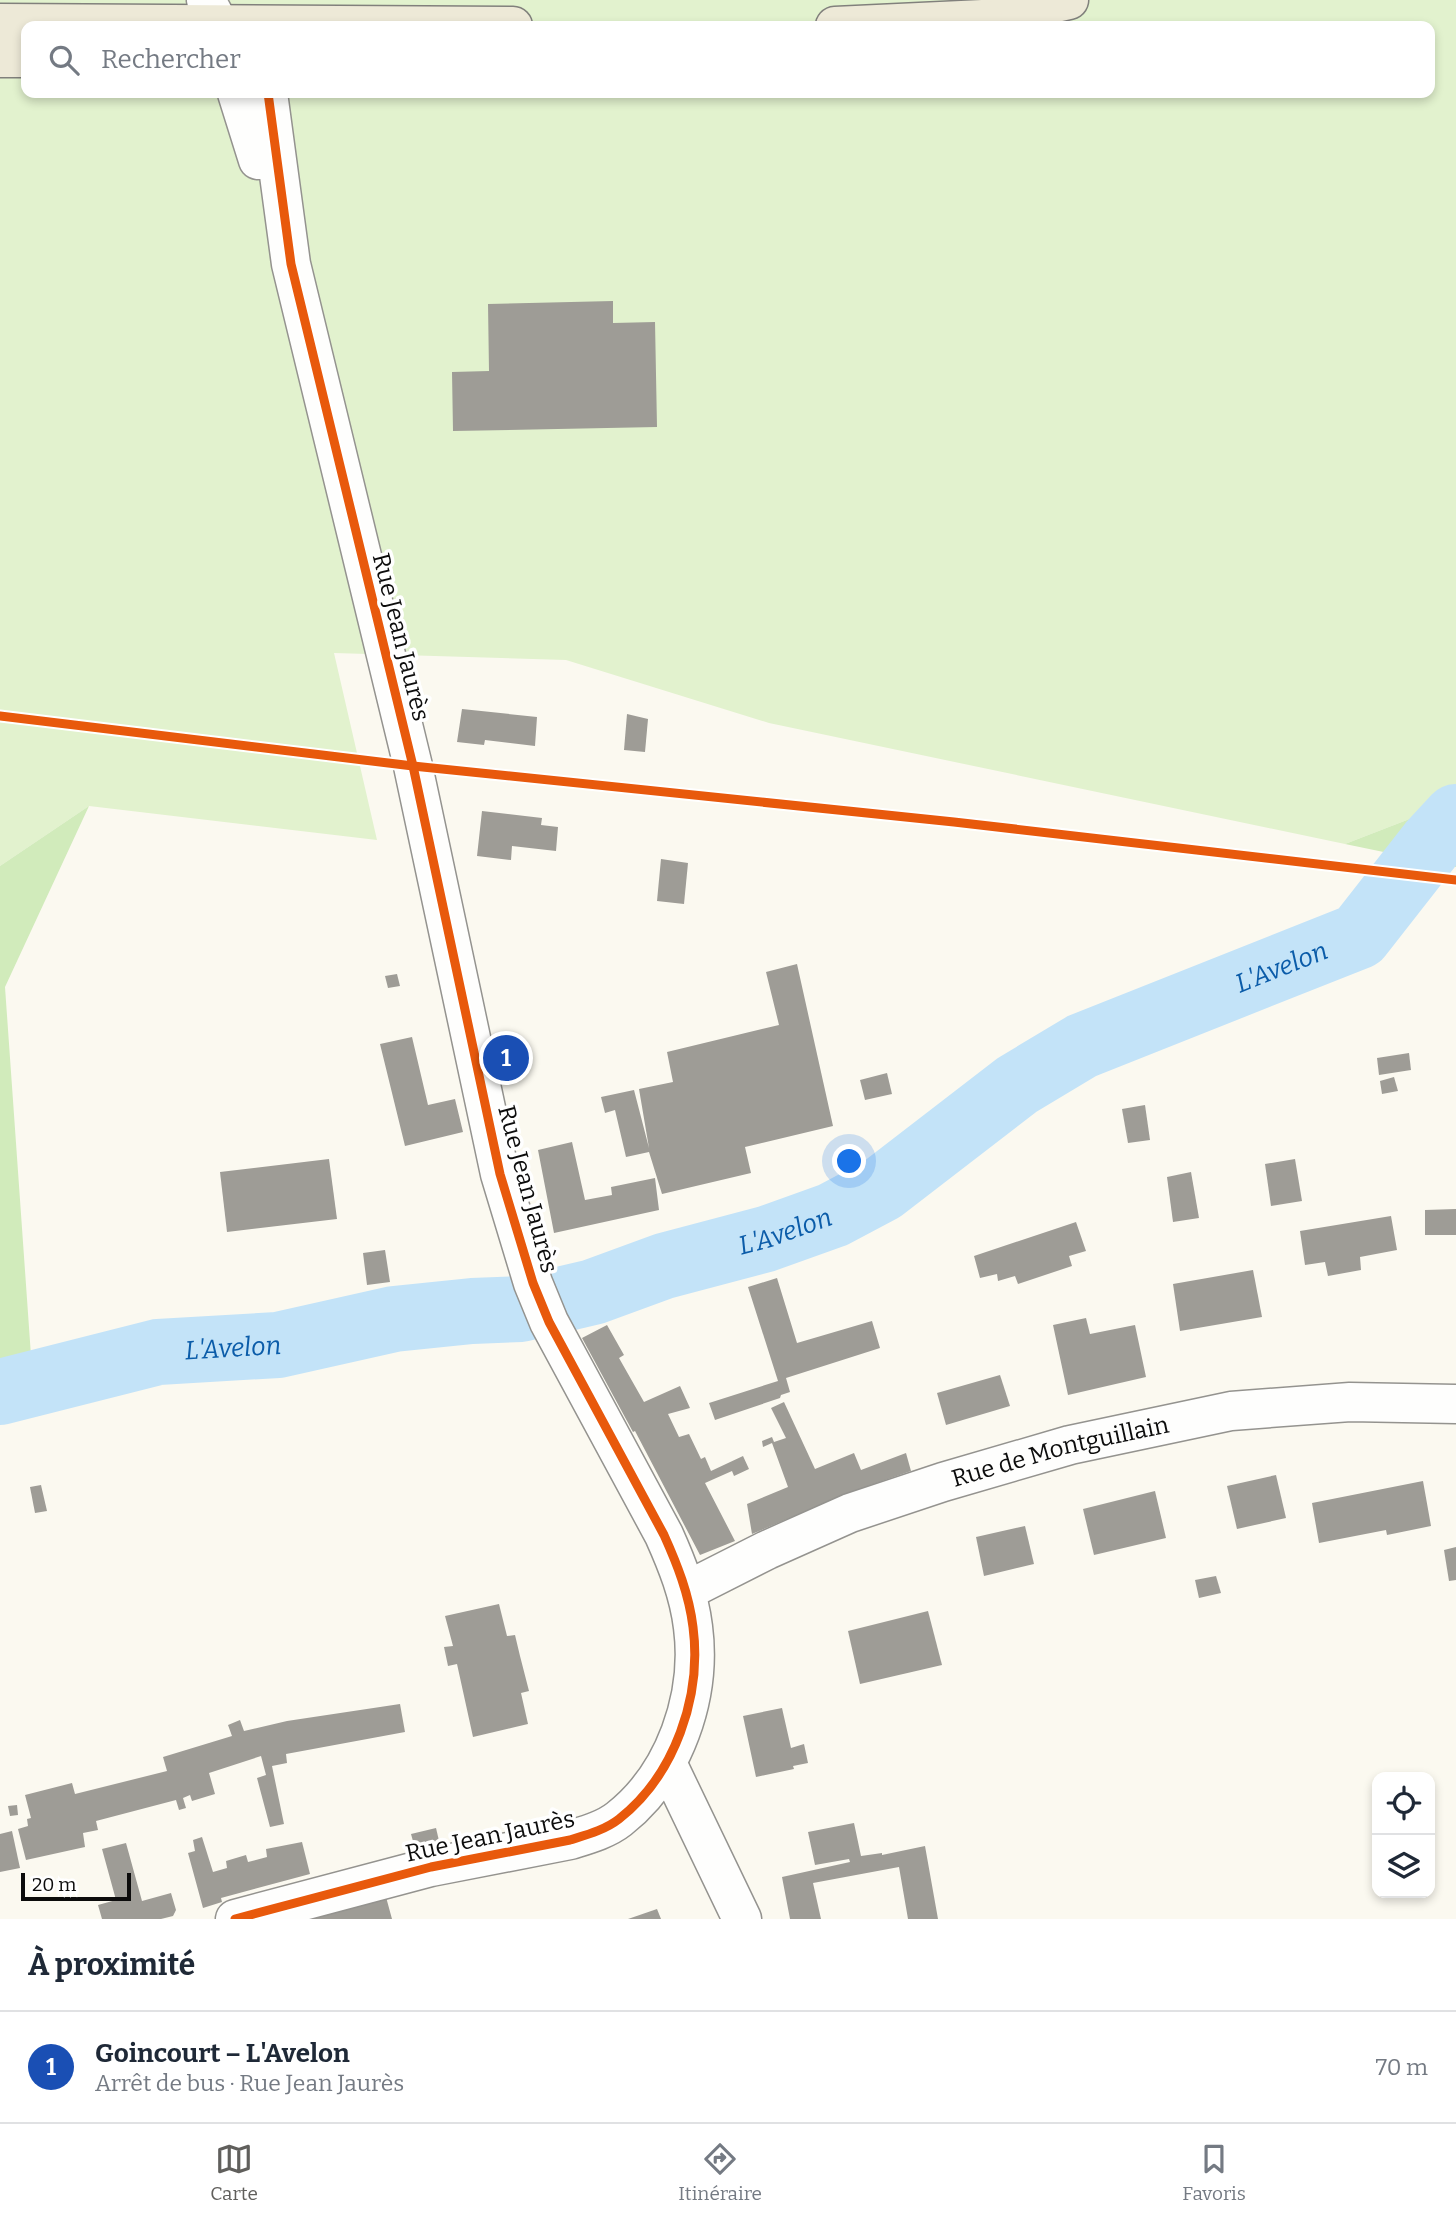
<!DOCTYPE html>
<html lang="fr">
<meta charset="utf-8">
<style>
:root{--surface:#fff;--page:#f2f2f3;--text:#1f2937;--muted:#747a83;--line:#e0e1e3;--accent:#605f5c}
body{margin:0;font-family:Bitter,serif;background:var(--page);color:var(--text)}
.controls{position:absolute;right:21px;bottom:21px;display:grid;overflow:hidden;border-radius:14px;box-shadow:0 4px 10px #0003}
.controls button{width:63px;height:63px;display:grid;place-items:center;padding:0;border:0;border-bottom:2px solid var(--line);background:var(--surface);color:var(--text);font:35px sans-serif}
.scale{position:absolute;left:21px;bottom:18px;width:110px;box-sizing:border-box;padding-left:7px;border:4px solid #0c0c0c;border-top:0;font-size:19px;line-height:24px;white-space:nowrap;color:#0c0c0c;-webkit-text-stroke:5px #fff;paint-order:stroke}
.you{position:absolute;left:850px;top:1162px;width:24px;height:24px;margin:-18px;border:5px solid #fff;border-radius:50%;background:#1a73e8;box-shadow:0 0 0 10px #1a73e833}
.badge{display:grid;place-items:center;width:46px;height:46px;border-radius:50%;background:var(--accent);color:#fff;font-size:23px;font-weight:700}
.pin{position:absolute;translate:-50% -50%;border:4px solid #fff;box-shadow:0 2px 7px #0006}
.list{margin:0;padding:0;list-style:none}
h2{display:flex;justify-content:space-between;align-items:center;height:91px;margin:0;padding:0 28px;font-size:30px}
h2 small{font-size:23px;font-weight:400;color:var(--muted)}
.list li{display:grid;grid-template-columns:46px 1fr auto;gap:21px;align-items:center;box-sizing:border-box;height:112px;padding:0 28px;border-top:2px solid var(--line)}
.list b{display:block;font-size:26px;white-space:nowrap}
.list p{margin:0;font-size:23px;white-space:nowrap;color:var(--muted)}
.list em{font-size:23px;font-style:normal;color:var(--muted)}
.icon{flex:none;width:38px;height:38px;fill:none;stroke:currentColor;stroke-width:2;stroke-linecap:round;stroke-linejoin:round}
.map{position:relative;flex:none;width:1456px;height:1919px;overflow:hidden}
.search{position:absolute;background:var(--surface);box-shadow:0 4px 10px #0003;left:21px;right:21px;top:21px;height:77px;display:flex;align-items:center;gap:18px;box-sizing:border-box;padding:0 24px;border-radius:14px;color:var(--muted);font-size:26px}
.sheet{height:203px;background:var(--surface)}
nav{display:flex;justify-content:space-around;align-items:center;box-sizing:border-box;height:98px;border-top:2px solid var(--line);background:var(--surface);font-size:19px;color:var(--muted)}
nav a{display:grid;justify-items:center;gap:4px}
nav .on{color:var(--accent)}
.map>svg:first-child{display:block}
.green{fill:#e2f2ce;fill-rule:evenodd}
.forest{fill:#d1ebbb}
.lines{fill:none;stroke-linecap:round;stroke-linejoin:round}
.river{stroke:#c3e3f8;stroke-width:66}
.building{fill:#9e9c96}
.minor-casing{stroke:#94938f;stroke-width:41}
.major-casing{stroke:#81807c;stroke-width:41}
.minor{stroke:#fefefd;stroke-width:38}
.major{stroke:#ede9d7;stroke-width:38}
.cycleway-casing{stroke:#fff;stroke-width:13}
.cycleway{stroke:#e8590c;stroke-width:9}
.labels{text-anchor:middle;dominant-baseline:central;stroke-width:7;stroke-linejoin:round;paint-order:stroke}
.street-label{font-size:24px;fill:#0c0c0c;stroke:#fff}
.water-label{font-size:26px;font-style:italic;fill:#0b5ca9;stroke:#fff}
</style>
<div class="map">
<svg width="1456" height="1919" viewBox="0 0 1456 1919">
<rect width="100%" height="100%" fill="#fbf9f0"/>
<path class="green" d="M0 0H1456V801L1345 844 769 723 566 660 334 653 377 840 89 806 0 866ZM26 26H1430V93H26Z"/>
<g class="forest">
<path d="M1456 801V867L1345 844Z"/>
<path d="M89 806 5 987 33 1384 0 1385V866Z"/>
</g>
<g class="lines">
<path class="river" id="s1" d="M0 1392 158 1352 278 1345 394 1319 472 1311 521 1309 593 1292 664 1266 766 1239 833 1215 882 1189 1017 1085 1082 1046 1359 936 1431 844 1456 817"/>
</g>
<g class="building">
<path d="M613 301V323L655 322 657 427 453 431 452 372 489 371 488 304Z"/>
<path d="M462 709 537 717 535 746 485 740 484 745 457 742Z"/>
<path d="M627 714 648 719 645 752 624 750Z"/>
<path d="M482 811 542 818 541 825 558 827 556 851 512 846 511 860 477 856Z"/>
<path d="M661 859 688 863 684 904 657 901Z"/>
<path d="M797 964 833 1126 745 1147 751 1173 662 1194 649 1152 626 1157 615 1110 605 1113 601 1097 634 1090 649 1148 639 1089 673 1082 667 1052 779 1025 766 972Z"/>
<path d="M397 974 400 986 388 988 385 976Z"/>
<path d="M412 1037 428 1105 455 1099 463 1132 405 1146 380 1044Z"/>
<path d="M1409 1053 1411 1070 1379 1075 1377 1058Z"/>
<path d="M887 1073 892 1094 865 1100 860 1080Z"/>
<path d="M1394 1077 1398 1091 1382 1094 1380 1081Z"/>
<path d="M1145 1105 1150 1140 1128 1143 1122 1109Z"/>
<path d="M572 1142 585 1200 612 1195 611 1187 655 1178 659 1210 554 1233 538 1150Z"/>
<path d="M329 1159 337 1219 227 1232 220 1172Z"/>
<path d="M1295 1159 1302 1201 1271 1206 1265 1164Z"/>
<path d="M1191 1172 1199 1218 1173 1222 1167 1177Z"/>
<path d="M1456 1209V1235H1425V1210Z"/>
<path d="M1391 1216 1397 1250 1360 1257 1361 1270 1328 1276 1325 1262 1305 1265 1300 1231Z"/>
<path d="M1076 1222 1086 1251 1069 1256 1072 1266 1018 1284 1015 1276 998 1281 997 1274 980 1278 974 1256Z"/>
<path d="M385 1250 390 1282 367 1285 363 1253Z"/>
<path d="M1253 1270 1262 1317 1180 1331 1173 1284Z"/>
<path d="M777 1278 797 1343 872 1321 880 1348 786 1378 790 1392 781 1395 780 1398 715 1420 709 1403 778 1381 748 1287Z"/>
<path d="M1086 1318 1090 1334 1135 1325 1146 1377 1068 1395 1053 1325Z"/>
<path d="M607 1325 624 1355 619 1358 644 1402 680 1386 690 1408 668 1414 679 1437 689 1434 701 1459 705 1457 711 1471 743 1456 749 1469 734 1476 732 1471 705 1483 735 1541 700 1555 635 1431 633 1432 582 1338Z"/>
<path d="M1000 1375 1010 1406 946 1425 937 1393Z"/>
<path d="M784 1402 815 1469 854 1453 861 1470 906 1453 911 1471 854 1491 752 1534 747 1504 788 1487 772 1443 763 1447 762 1441 772 1437 774 1442 786 1438 771 1408Z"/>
<path d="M1276 1475 1286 1518 1237 1529 1227 1486Z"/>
<path d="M1423 1481 1431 1526 1387 1535 1386 1530 1319 1543 1312 1503Z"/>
<path d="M41 1485 47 1511 35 1513 30 1487Z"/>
<path d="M1155 1491 1166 1538 1094 1555 1083 1509Z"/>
<path d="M1025 1526 1034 1564 984 1576 976 1537Z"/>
<path d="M1456 1547V1580L1449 1581 1444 1550Z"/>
<path d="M1216 1576 1221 1593 1199 1598 1195 1580Z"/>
<path d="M499 1604 507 1636 515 1635 520 1656 529 1691 521 1693 528 1724 473 1737 457 1664 448 1666 444 1647 453 1646 445 1616Z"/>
<path d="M928 1611 942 1665 860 1684 848 1631Z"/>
<path d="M400 1704 405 1732 286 1754 287 1763 272 1766 284 1824 270 1827 257 1778 266 1775 261 1756 209 1773 215 1794 192 1801 190 1795 183 1798 186 1808 179 1810 176 1800 96 1821 98 1830 83 1833 85 1847 26 1860 18 1829 28 1826 27 1819 31 1818 25 1795 72 1783 75 1794 167 1771 163 1757 232 1736 228 1725 240 1720 244 1731 287 1721Z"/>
<path d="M782 1708 791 1748 804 1744 808 1763 793 1766 794 1769 756 1777 743 1716Z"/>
<path d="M17 1805 18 1815 10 1816 8 1806Z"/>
<path d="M854 1823 861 1856 882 1853V1855L925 1846 938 1919H908L899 1867 813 1883 821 1919H790L782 1877 850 1862 849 1859 815 1865 808 1832Z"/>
<path d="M436 1828 440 1845 416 1852 411 1834Z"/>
<path d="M12 1831 20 1868 0 1872V1834Z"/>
<path d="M202 1837 213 1872 227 1868 226 1861 246 1855 248 1862 267 1857 266 1849 302 1842 310 1874 221 1898 222 1902 203 1908 188 1853 195 1851 193 1840Z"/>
<path d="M126 1843 142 1901 171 1893 176 1910 173 1916 161 1919H102L98 1905 116 1900 102 1849Z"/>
<path d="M386 1897 392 1919H307Z"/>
<path d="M657 1909 661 1919H628Z"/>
</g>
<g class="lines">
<g class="minor-casing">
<g id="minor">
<path d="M206 0 220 26"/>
<path d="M237 93 258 160"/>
<path id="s2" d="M686 1591 767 1550 850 1513 943 1482 1070 1445 1231 1411 1350 1402 1456 1404"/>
<path d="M667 1763 742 1919"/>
<path d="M235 1919 431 1867 570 1840C586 1835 605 1830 619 1819 675 1775 702 1696 693 1627 689 1594 677 1564 664 1535L549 1322 533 1283 500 1174 413 766 291 264 268 93"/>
</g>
</g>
<g class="major-casing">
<g id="major">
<path d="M0 23 513 26"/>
<path d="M959 25 1069 0"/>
<path d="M835 26 983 19"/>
<path d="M0 58H26"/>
</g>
</g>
<use href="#minor" class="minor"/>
<use href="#major" class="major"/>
<g class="cycleway-casing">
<g id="cycleway">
<path d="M0 716 413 766 954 822 1456 880"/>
<path d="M235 1919 431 1867 570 1840C586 1835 605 1830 619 1819 675 1775 702 1696 693 1627 689 1594 677 1564 664 1535L549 1322 533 1283 500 1174 413 766 291 264 268 93"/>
</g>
</g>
<use href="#cycleway" class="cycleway"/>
</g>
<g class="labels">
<g class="street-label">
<text transform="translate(401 637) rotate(76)">Rue Jean Jaurès</text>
<text transform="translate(528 1189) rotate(75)">Rue Jean Jaurès</text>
<text stroke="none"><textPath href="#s2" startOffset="401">Rue de Montguillain</textPath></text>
<text transform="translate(490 1836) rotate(-12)">Rue Jean Jaurès</text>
</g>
<g class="water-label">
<text stroke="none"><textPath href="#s1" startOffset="1372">L'Avelon</textPath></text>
<text stroke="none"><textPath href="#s1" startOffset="805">L'Avelon</textPath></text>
<text stroke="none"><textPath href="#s1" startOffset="238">L'Avelon</textPath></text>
</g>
</g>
</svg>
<div class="controls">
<button><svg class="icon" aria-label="locate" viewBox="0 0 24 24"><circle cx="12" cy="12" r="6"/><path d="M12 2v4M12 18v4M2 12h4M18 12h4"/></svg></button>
<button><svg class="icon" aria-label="layers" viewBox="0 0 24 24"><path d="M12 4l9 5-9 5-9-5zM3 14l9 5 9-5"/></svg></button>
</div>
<div class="scale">20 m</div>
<div class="you"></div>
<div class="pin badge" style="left:506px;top:1058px;background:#1a4fb4">1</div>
<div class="search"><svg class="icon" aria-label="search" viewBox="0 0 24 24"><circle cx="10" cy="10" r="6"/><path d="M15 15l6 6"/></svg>Rechercher</div>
</div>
<section class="sheet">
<h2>À proximité<small></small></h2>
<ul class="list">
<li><span class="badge" style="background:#1a4fb4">1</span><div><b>Goincourt – L'Avelon</b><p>Arrêt de bus · Rue Jean Jaurès</p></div><em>70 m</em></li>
</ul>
</section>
<nav>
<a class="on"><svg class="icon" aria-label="map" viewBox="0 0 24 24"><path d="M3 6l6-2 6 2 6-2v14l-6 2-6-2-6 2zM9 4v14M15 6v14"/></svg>Carte</a>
<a><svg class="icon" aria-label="directions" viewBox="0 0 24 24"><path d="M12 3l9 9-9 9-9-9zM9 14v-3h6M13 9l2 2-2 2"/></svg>Itinéraire</a>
<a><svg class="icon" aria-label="saved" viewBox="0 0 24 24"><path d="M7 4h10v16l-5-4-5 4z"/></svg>Favoris</a>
</nav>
